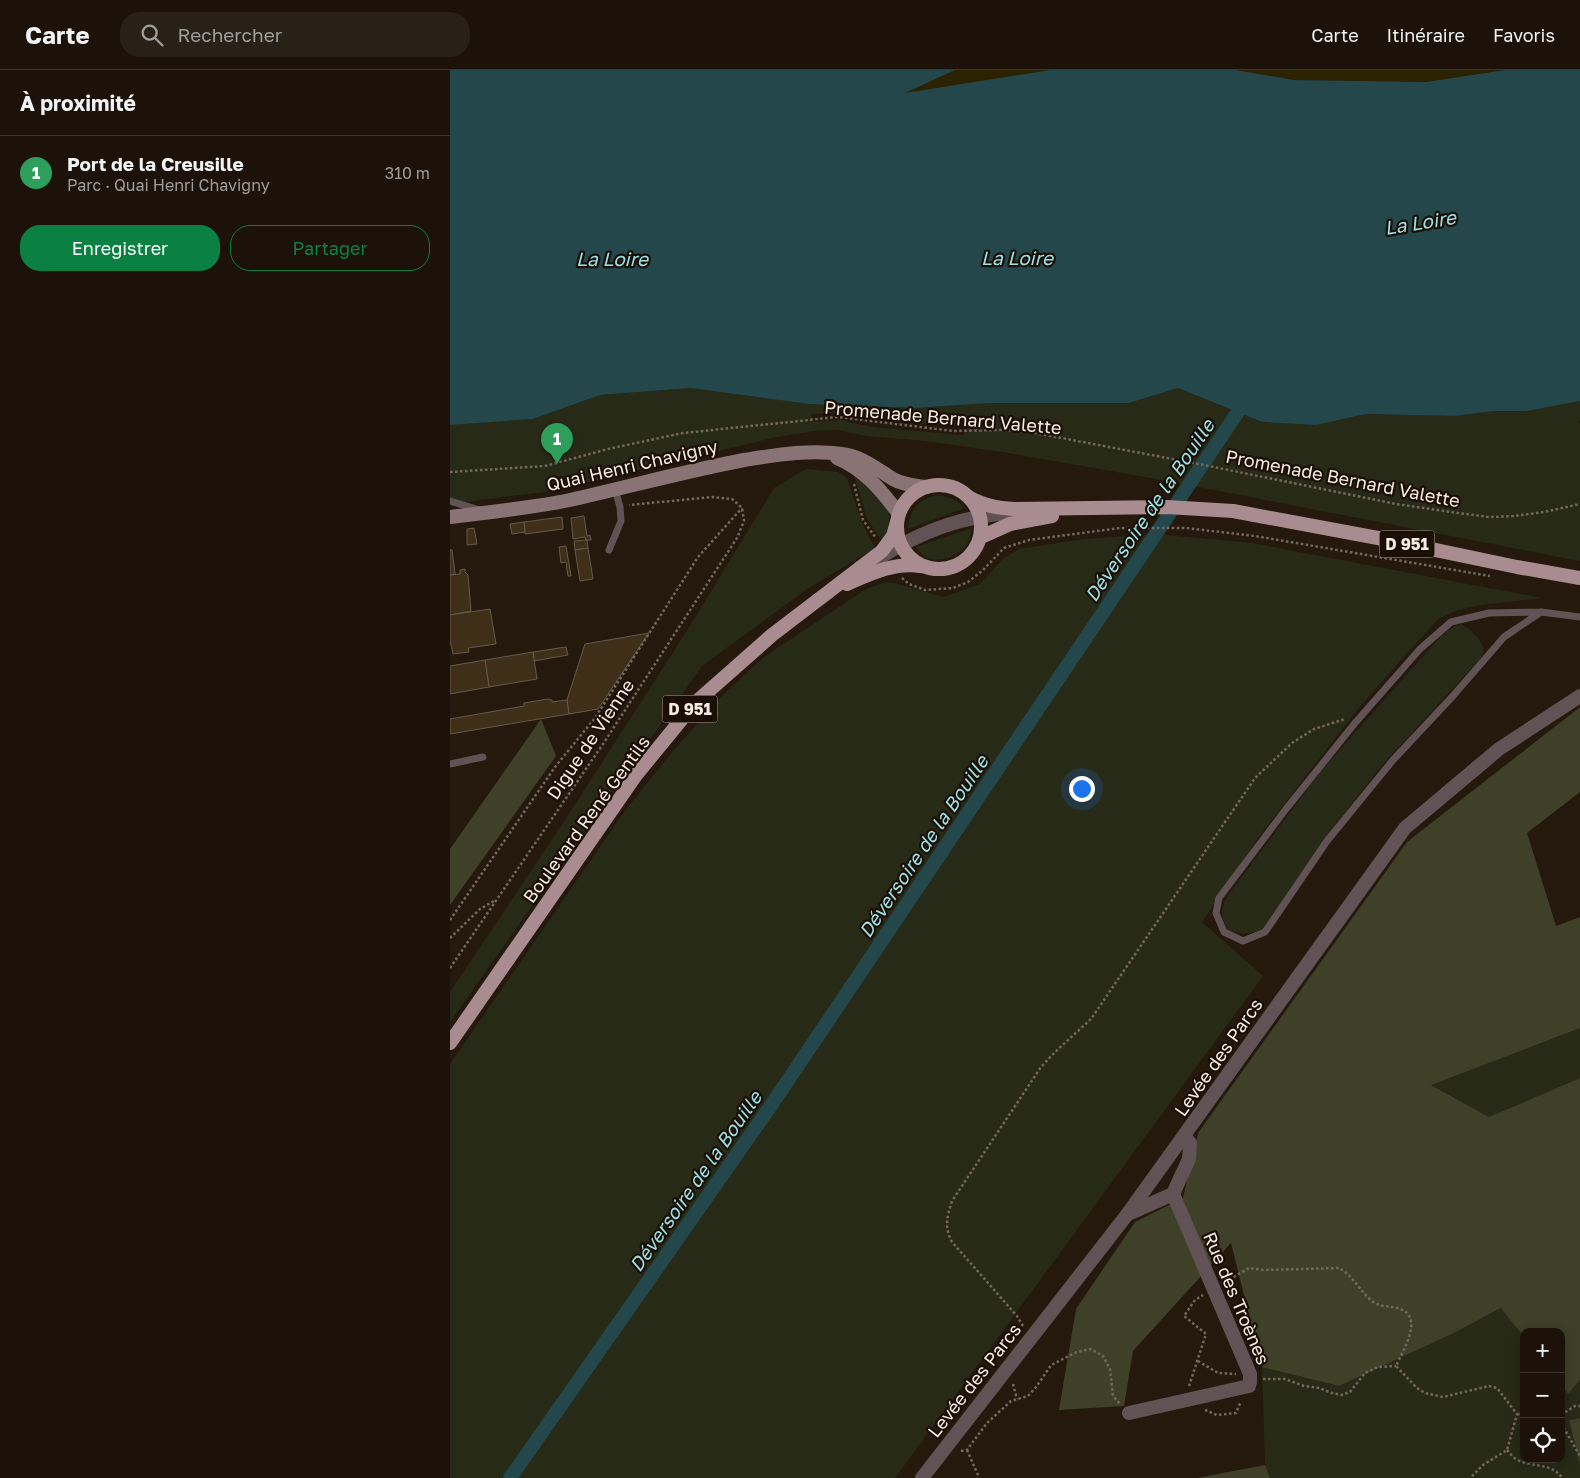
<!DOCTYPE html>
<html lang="fr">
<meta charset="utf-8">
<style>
:root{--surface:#1c120a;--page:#292018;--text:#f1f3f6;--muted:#a09e9c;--line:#3a322b;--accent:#0b8043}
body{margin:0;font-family:"Golos Text",sans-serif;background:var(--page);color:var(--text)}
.controls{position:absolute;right:15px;bottom:15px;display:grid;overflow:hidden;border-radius:10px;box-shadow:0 2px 12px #0003}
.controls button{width:45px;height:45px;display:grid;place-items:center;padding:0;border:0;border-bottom:1px solid var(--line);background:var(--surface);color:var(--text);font:25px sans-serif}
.you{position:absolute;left:631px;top:718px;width:18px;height:18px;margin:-12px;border:4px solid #fff;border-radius:50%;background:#1a73e8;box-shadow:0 0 0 8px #1a73e833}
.badge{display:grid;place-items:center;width:32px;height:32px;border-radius:50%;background:var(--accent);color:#fff;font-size:16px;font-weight:700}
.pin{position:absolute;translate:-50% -41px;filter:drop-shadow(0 1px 2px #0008)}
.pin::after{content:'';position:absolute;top:26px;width:18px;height:15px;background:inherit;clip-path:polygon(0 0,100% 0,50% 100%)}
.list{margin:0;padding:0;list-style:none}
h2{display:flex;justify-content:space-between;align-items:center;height:65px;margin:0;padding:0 20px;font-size:21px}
h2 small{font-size:16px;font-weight:400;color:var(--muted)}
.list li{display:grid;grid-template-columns:32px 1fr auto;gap:15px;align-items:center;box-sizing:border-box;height:75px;padding:0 20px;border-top:1px solid var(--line)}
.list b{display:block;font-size:19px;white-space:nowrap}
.list p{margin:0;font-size:16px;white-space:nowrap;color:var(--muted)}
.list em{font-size:16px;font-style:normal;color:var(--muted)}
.actions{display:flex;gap:10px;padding:15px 20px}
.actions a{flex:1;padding:11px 0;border:1px solid var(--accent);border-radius:20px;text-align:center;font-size:18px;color:var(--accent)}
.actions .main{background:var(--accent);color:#fff}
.icon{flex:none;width:28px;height:28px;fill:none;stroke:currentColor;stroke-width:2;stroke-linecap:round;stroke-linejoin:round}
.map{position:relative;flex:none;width:1130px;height:1408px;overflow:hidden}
header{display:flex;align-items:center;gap:30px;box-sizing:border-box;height:70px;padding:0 25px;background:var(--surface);border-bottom:1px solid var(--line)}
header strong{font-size:24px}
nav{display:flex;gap:28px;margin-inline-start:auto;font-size:18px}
.search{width:350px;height:45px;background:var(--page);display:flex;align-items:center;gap:12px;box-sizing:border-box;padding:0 18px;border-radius:20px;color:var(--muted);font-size:19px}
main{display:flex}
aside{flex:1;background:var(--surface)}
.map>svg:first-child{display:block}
.green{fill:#282a18;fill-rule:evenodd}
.forest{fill:#3e4127}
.sand{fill:#2a2201}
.water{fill:#23474b}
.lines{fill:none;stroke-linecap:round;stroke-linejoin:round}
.canal{stroke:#23474b;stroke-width:14}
.building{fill:#3f2f19;stroke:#655a4a}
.path{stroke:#74695f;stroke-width:2.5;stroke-dasharray:2.5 2.5;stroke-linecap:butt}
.service{stroke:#615355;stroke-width:7}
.minor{stroke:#615355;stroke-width:14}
.secondary{stroke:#8a7375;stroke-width:14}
.primary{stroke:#a98c8f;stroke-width:14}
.labels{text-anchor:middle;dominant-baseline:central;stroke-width:4.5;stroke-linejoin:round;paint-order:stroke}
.shield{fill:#1b0f05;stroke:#b4aaa1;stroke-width:1}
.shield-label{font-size:16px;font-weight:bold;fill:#f5ece4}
.street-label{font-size:18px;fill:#f5ece4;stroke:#1b0f05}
.water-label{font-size:19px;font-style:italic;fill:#99e0e8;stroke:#1b0f05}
</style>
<header>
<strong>Carte</strong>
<div class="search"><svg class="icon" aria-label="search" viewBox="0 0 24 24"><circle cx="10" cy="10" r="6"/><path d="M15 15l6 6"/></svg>Rechercher</div>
<nav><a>Carte</a><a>Itinéraire</a><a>Favoris</a></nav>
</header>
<main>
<aside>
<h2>À proximité<small></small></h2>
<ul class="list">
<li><span class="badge" style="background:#2e9e5b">1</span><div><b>Port de la Creusille</b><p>Parc · Quai Henri Chavigny</p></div><em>310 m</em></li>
</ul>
<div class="actions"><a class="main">Enregistrer</a><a>Partager</a></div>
</aside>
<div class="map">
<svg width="1130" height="1408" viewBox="0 0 1130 1408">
<rect width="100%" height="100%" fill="#25180d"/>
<g class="green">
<path d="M241 318 359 334 465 338 541 333H679L728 318 812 352 866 355 916 344 1005 346 1044 341H1077L1130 331V349L1128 352 1130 353V491L717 411 553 382 476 371 417 366 388 360 365 361 327 367 102 421 0 434V355L83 349 150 325ZM386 343 429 349 518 358 513 365 422 357 390 350 363 352 361 344Z"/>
<path d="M356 399 388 402 397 408 412 453 425 478 357 519 252 596 0 952V922L111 756 238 559 324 418Z"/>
<path d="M404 405 415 411 439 442V459L432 471 417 449Z"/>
<path d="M488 425C500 427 507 430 515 438L458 459C459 440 469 428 488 425Z"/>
<path d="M522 458C521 463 520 469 517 474 509 486 487 495 474 486 471 485 468 480 465 477Z"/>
<path d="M705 464 802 473 1092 528 1031 535 1008 540 988 549 912 634 808 768 752 852 813 906 445 1408H0V994L174 742 223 681 274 624 314 587 416 519 436 512 448 514 494 527 530 514 554 488 569 479 634 469Z"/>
<path d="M1011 554C1020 559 1036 572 1033 584 1032 587 1030 589 1028 591L933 694 885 755 813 859C800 865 792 865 778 860 770 845 770 840 778 825L871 701 991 566 1003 557Z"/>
<path d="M1130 958V1008L1039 1047 980 1014Z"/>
<path d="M1052 1238 1074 1267V1389H1111V1315L1118 1324 1130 1310V1348L1119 1350 1130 1394V1408H820L815 1395 812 1297 889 1316 1004 1263Z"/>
</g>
<g class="forest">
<path d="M1130 637V722L1077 763 1106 856 1130 847V958L981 1015 1039 1047 1130 1008V1310L1118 1324 1111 1315V1262H1074V1267L1051 1238 1004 1263 889 1316 812 1297 781 1173 683 1281 674 1336 609 1340 626 1239 685 1152 733 1128 748 1063 957 772Z"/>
<path d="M91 649 106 686 0 835V779Z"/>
<path d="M1130 1348V1394L1119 1350Z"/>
<path d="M815 1395 820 1408H747Z"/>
</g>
<g class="sand">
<path d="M505 0H600L452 24Z"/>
<path d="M786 0H1055L976 12 844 10Z"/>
</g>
<path class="water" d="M0 0H505L455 23 600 0H786L844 10 976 12 1055 0H1130V331L1077 341H1044L1005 346 916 344 866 355 812 352 728 318 679 333H541L465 338 359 334 241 318 150 325 83 349 0 355Z"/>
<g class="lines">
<path class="canal" d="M60 1408 320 1037 798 327"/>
</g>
<g class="building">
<path d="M134 446 137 466 140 465 141 470H136L135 467 123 469 121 448Z"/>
<path d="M112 447 113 459 75 464 74 452Z"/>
<path d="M74 452 75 462 62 464 60 454Z"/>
<path d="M24 458 27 474 17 475V459Z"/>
<path d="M135 470H137L138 478 125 480 124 471Z"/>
<path d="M116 476 121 506H118L116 492 111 493 109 477Z"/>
<path d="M138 478 143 509 130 511 125 480Z"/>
<path d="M0 480H2L5 504 0 505Z"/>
<path d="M15 499V502L18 505 21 541 0 545V505L10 504V500Z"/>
<path d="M40 539 46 574 18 578 19 582 3 584 0 570V545Z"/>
<path d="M199 563 148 639 119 644 117 630 135 574Z"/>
<path d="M116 577 118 585 84 591 83 582Z"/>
<path d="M83 582 87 609 39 617 35 590Z"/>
<path d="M35 590 39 617 0 624V596Z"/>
<path d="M98 629 102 630V632L117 630 119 644 0 664V649L74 636V633Z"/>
</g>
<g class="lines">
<g class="path">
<path d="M0 402 95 396 158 379 233 363 388 347 503 361 550 360 580 362 754 395 946 434 1008 443 1039 447 1065 446 1094 442 1130 434"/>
<path d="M404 414 413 450 426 468"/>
<path d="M452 508 459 514 475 520 503 518 518 512 533 500 554 478 579 470 670 458H736L805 466 1040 506"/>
<path d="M0 850 105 697 145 648 248 487 292 438"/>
<path d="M0 868 30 839 44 831"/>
<path d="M0 898 153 674 287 468 294 451 292 438 282 429 263 427 179 435"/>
<path d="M775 1212 799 1198 814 1200 889 1198C904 1206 911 1224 925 1233 932 1237 939 1236 947 1238 976 1245 953 1280 946 1296L967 1318 975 1323 993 1327 1039 1316 1047 1318 1067 1344 1057 1380 1033 1395 1020 1408"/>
<path d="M573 1256 567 1246 502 1172C494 1157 497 1147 502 1131L591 997 605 982 641 949 805 708 842 673 864 659 895 649"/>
<path d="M748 1291 768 1303 786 1304"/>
<path d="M813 1309H835L854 1316 869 1318 882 1323 891 1325 900 1322 915 1303 928 1297 946 1296"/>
<path d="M563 1314 567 1329"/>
<path d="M739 1316 756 1264 734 1246 745 1230 753 1225"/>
<path d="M755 1340 767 1345 786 1343 791 1331"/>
<path d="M1067 1344 1074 1345"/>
<path d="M1111 1345 1125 1336H1130"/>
<path d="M1111 1353 1130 1386"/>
<path d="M517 1380 528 1405 527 1408"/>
<path d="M1057 1380C1060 1383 1062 1387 1066 1389 1081 1398 1102 1392 1112 1408"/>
<path d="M511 1381 517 1380 537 1353 561 1331 578 1326 587 1316 601 1295 627 1282 641 1279 653 1286 660 1299 663 1326 671 1335"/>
</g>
<g class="service">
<path d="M0 431 30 440"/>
<path d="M159 480 171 451 170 437 165 419"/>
<path d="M1091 542 1054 567 1002 627 943 690 877 771 815 862 793 871 774 862 766 843 769 828 836 739 905 653 970 579 1001 552 1039 543 1091 542 1130 547"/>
<path d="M0 694 33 687"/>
</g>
<g class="minor">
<path d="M426 490C467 463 514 445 563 443"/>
<path d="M678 1144 723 1124"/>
<path d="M679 1343 799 1316 800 1312V1304L723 1124 739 1089 740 1073 734 1066"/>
<path d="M472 1408 676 1146 955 758 1049 679 1130 626"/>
</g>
<g class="secondary">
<path d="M387 388C414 399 432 421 449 444"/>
<path d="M0 447C40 442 81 438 120 430 178 417 236 401 294 390 326 385 360 379 392 384 411 386 427 399 443 409 453 415 464 415 476 417"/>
</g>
<g class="primary">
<circle cx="489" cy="457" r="42"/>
<path d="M520 428C536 436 547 438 565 439L717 437 783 441 928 468 1067 497 1130 508"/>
<path d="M531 467 560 454 602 446"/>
<path d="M397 514C420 504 444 492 470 496"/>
<path d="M0 973 186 705 245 633 322 565 432 481 443 466 447 452"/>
</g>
</g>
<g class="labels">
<g class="shield">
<rect x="929.5" y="460.5" width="55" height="27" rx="4"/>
<rect x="212.5" y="625.5" width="55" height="27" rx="4"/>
</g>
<g class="shield-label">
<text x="957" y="474">D 951</text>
<text x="240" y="639">D 951</text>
</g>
<g class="street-label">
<text transform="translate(493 347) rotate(5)">Promenade Bernard Valette</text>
<text transform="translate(182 395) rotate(-13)">Quai Henri Chavigny</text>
<text transform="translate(893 408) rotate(11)">Promenade Bernard Valette</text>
<text transform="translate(140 669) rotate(-56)">Digue de Vienne</text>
<text transform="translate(136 749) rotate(-54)">Boulevard René Gentils</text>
<text transform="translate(768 987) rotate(-55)">Levée des Parcs</text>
<text transform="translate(787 1228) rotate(67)">Rue des Troènes</text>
<text transform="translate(524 1310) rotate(-52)">Levée des Parcs</text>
</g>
<g class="water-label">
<text transform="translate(970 152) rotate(-9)">La Loire</text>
<text x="567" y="187">La Loire</text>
<text x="162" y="188">La Loire</text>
<text transform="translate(699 440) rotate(-56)">Déversoire de la Bouille</text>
<text transform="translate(473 776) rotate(-56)">Déversoire de la Bouille</text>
<text transform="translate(245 1111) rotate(-55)">Déversoire de la Bouille</text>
</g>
</g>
</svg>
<div class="controls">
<button>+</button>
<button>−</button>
<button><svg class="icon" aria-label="locate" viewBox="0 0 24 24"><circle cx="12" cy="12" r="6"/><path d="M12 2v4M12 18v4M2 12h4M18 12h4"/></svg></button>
</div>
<div class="you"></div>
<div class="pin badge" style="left:107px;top:394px;background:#2e9e5b">1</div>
</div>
</main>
